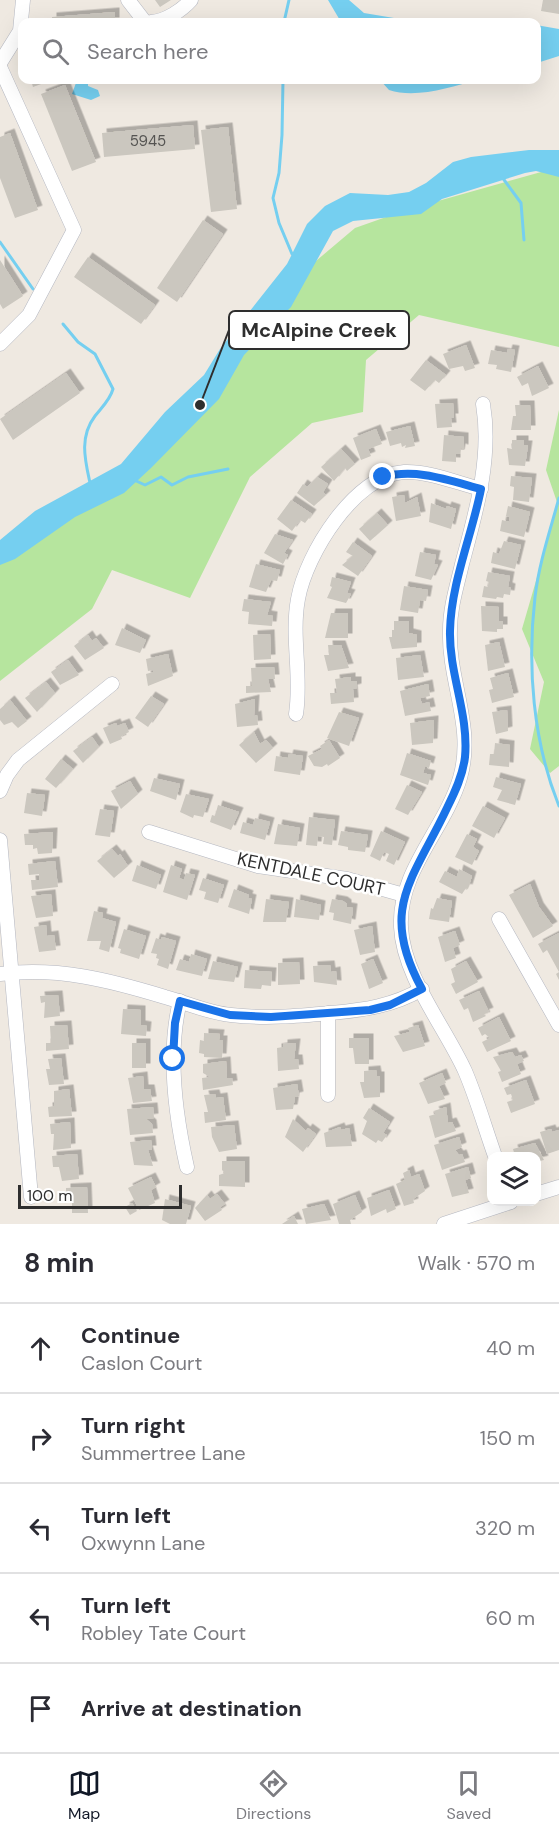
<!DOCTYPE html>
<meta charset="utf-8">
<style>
:root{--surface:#fff;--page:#f7f7f7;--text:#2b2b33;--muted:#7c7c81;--line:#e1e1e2;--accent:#111827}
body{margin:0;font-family:"DM Sans",sans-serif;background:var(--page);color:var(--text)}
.controls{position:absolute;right:18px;bottom:18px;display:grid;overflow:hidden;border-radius:12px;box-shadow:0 6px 24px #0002}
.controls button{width:54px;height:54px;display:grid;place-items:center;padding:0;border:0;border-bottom:2px solid var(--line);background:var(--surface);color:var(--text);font:30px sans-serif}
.scale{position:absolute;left:18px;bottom:15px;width:164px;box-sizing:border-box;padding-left:6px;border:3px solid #2e2e2e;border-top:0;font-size:16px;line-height:21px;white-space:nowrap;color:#2e2e2e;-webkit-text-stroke:4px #fff;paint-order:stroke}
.stop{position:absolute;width:18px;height:18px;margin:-14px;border:4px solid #1a73e8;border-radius:50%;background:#fff}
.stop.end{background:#1a73e8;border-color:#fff;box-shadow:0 2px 6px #0008}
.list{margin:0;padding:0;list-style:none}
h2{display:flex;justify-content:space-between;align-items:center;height:78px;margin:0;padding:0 24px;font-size:26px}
h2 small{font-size:20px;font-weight:400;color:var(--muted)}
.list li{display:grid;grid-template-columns:39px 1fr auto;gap:18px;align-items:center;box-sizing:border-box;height:90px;padding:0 24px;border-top:2px solid var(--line)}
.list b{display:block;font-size:22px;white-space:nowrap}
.list p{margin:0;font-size:20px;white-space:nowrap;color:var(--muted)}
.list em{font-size:20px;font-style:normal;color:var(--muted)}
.icon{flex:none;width:33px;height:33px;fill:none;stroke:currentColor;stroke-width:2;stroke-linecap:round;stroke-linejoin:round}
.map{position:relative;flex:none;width:559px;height:1224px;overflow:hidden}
.search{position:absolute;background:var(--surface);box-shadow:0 6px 24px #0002;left:18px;right:18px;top:18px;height:66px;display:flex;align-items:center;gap:15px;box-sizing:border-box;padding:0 21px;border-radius:12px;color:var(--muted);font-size:22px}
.sheet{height:528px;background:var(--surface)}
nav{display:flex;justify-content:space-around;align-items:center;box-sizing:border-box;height:84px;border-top:2px solid var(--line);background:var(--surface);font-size:16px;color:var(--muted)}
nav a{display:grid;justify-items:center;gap:3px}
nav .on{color:var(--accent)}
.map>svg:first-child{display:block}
.green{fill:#b6e59e}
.water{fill:#75cff0}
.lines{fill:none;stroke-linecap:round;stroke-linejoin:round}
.stream{stroke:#75cff0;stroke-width:3}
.building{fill:#cbc7bf;filter:url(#shadow)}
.minor-casing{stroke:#b4b7c1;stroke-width:15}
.minor{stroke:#fff;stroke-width:14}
.route{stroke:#1a73e8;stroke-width:8}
.labels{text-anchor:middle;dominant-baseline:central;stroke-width:5;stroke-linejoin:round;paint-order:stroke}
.number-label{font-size:15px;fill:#555452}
.street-label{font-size:18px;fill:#2e2e2e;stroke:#fff}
.leader{fill:none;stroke:#2e2e2e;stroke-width:2}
.callout-dot{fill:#2e2e2e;stroke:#fff;stroke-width:2}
.callout{fill:#fff;stroke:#2e2e2e;stroke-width:2}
.callout-label{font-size:20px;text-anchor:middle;font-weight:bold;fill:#2e2e2e}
</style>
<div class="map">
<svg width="559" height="1224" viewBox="0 0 559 1224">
<defs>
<filter id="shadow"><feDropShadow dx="4.5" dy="-4.5" stdDeviation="0" flood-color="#0004"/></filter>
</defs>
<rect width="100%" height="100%" fill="#efe9e1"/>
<g class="green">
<path d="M559 167V347L419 315 366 360 363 412 312 423 250 477 190 598 112 570 92 609 0 681V550L127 479 284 288 355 228 406 210Z"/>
<path d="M559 410V766L550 773 530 749 544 682 522 629 558 505 546 470Z"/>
</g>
<g class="water">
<path d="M328 0H349L364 13 400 19H504L517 22H341Z"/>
<path d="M536 25 559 29V56L537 63Z"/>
<path d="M77 80H88V86L98 90 100 96 91 100 72 94Z"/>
<path d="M380 80H477C451 87 416 99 389 90Z"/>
<path d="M529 150H559V177L536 171 525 173 442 199 421 214 353 221 333 231 291 307 244 355 219 399 151 468 124 493 75 517 15 559 0 565V540L35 511 121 464 165 412 204 375 220 349 287 264 307 224 325 206 350 193 388 195 409 192 426 183 453 162 471 157Z"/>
</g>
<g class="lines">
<g class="stream">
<path d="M284 22 289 0"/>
<path d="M283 80 282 135 279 173 273 198 279 223 292 254"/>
<path d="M502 177 521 203 524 240"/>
<path d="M0 242 33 289"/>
<path d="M63 324 78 342 95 354 113 389C110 400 102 407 95 416 79 437 85 460 90 483"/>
<path d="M134 480 145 485 161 477 172 485 188 477 228 469"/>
<path d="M559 498C550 531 539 563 535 597 527 666 533 742 559 806"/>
</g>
</g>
<g class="building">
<path d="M155 0H171L160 7Z"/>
<path d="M543 0H559V14L541 11Z"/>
<path d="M115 12V22H52V17Z"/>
<path d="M31 80H52L33 87Z"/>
<path d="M65 85 96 162 72 171 41 94Z"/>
<path d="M193 125 195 149 104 157 102 133Z"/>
<path d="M228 127 237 209 211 212 201 130Z"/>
<path d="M10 133 38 210 15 218 0 178V137Z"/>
<path d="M203 220 223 234 177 302 157 288Z"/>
<path d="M88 257 155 305 141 324 74 277Z"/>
<path d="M0 260 23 296 3 309 0 304Z"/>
<path d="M466 345 475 368 465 371 463 366 449 369 443 354Z"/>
<path d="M508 349 515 350 511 372 496 369 497 365 488 364 491 350 507 353Z"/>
<path d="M426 360 446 375 439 383 435 380 425 391 410 380Z"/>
<path d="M538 366 549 388 532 396 528 383 522 386 517 377Z"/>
<path d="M66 373 80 393 13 440 0 419Z"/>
<path d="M453 403 454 418H451L452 427 437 428 435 404Z"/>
<path d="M515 405H530L531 430H511L513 416H516Z"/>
<path d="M410 426 415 446 405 448 406 445 402 447 401 443 390 446 386 432Z"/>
<path d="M376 429 382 444 368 449 371 456 361 460 353 438Z"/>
<path d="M444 435 464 437V449L461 448 460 454H456V462L442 461Z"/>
<path d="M512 440H524V445H528L525 466 509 465 507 448 512 449Z"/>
<path d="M341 449 355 464 347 471 345 468 334 481 321 467Z"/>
<path d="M511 476 532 478 529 502 513 500 514 487 510 486Z"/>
<path d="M317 477 328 484 323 492 326 495 314 506 297 493 303 484 307 487Z"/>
<path d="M404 495 405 503 417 497 421 516 396 521 392 497Z"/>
<path d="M291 500 312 514 305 523 300 520 292 531 277 519Z"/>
<path d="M431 503 446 509 447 506 456 509 451 529 429 522Z"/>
<path d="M508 506 530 512 524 537 500 531 502 520 510 522 509 517 506 516Z"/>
<path d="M377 513 388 525 370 541 359 529Z"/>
<path d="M275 534 293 540 284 553 288 555 283 564 264 553Z"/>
<path d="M504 541 521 545 515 569 491 563 493 552 499 554Z"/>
<path d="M353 542 372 556 358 576 342 565 353 556 346 552Z"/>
<path d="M420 552 436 555 434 564 438 565 431 580 415 576Z"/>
<path d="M256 564 280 570 277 581 271 580 266 592 249 587Z"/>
<path d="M488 572 510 576 508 587 511 588 510 595 504 594 503 598 497 597 496 599 482 597 484 586 488 587 489 582 486 581Z"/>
<path d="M332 577 351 582 347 593 351 594 346 603 327 598 332 587 330 586Z"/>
<path d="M404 586 428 590 426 601 420 600 418 613 400 610Z"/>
<path d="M244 599 271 602 267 615 273 616 272 626 248 624 249 612 242 611Z"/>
<path d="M481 606 499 607V621H503V629H497V632L482 631Z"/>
<path d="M331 613H348V638H325Z"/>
<path d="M394 621H409V633L417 635V647L392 649 389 637H392V630H394Z"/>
<path d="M122 628 146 640 140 653 115 645Z"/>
<path d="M270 634 271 659 254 660 253 635Z"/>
<path d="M88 635 92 641 96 638 104 648 85 660 74 646Z"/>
<path d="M499 642 505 667 488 671 485 645Z"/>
<path d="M328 645H341L349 668 328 671 324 655H329Z"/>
<path d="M168 654 173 676 148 686 146 674 153 672V670L148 671 146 659Z"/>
<path d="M420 655 424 677 398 680 396 658Z"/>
<path d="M68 660 79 675 60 685 51 672Z"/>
<path d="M274 667 275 679H268L271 692 246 693V686H252L251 668Z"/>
<path d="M508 673 514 697 492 703 489 690 493 689 490 678Z"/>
<path d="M351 677V681H357V688L353 689 354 702 331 704 330 693H337L335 679Z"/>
<path d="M46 682 55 693 37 712 25 698Z"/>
<path d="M428 684 430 696 420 698 422 704 429 702 431 711 405 716 400 691Z"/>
<path d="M151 696 164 704 148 727 135 718Z"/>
<path d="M255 699 254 716 257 715 258 725 237 727 235 704Z"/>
<path d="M10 700 27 721 18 728 12 722 4 725 0 720V709Z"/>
<path d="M507 710 508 731 496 734 492 712Z"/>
<path d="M339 712 359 718 349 746 327 738Z"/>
<path d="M434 720 433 743 412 745 410 723Z"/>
<path d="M116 723 117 726 125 723 129 732 121 736 122 739 110 744 103 728Z"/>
<path d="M254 732 260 744 266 740 273 748 256 763 239 745Z"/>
<path d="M92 737 99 747 83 763 73 751Z"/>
<path d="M329 740 340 758 328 766 327 764 322 767 314 766 308 756 322 749 320 746Z"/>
<path d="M495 743 510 745 509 767 489 765 490 754H494Z"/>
<path d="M407 753 431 761 429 768 425 766 423 773 431 775 428 785 400 775Z"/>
<path d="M289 754 303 756 300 775 274 771 276 756 288 758Z"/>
<path d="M61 759 73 769 56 788 45 779Z"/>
<path d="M496 777 521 784 515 805 497 800 502 790 493 787Z"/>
<path d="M154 778 180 784 176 800 150 791Z"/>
<path d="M130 781 138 794 121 809 111 791Z"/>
<path d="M407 785 422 792 408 815 395 809Z"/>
<path d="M27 793 45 795 42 816 24 813Z"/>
<path d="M186 794 209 799 203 817 194 815 193 818 180 812Z"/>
<path d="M218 805 239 812 231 830 210 822 212 815 215 816Z"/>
<path d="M483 806 505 818 494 838 472 826Z"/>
<path d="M100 809 114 811 110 837 95 835Z"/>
<path d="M309 817 335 820 332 845 323 844 324 837 318 836 317 846 306 845Z"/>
<path d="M255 818 270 822 265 840 240 833 243 822 253 825Z"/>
<path d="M278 824 300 828 297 846 274 844Z"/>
<path d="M341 831 368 835 365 852 348 850V847L338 845Z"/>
<path d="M381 831 405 842 394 865 386 861 389 854 384 852 380 861 370 856Z"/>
<path d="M53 832 52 853 38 854 37 848 33 849V845H25L24 834Z"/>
<path d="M467 834 477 839 473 847 479 851 472 865 455 857Z"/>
<path d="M112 849 118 856 120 854 128 866 114 878 97 861Z"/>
<path d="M55 861 58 887 32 890 31 880H39V874L29 875 28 864Z"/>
<path d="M137 865 161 875 156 889 132 881Z"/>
<path d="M171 865 182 869 179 878 184 880 186 873 195 875 187 900 163 892Z"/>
<path d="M459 869 472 876 468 889 466 888 462 894 439 882 445 871 457 877Z"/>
<path d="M203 878 224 885 218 903 204 899 206 892 199 890Z"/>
<path d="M530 884 539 907 553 926 533 938 509 895Z"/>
<path d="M234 889 249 895 248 898 252 899 249 914 228 907Z"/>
<path d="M51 894 53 916 36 918 31 896Z"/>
<path d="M437 898 452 901 449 922 429 919 431 908 433 909Z"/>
<path d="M266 899 289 902 286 922H263Z"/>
<path d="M296 899 321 905 319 920 294 917Z"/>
<path d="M332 899 343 901 347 904V907L353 908 351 924 333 920 334 913 329 912Z"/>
<path d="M94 911 103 913 102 918 116 922 109 952 99 949 101 941H87Z"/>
<path d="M46 925 47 936 54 935 56 950 39 952 34 927Z"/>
<path d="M372 926 375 952 360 955 354 930Z"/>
<path d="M124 929 146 936 139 959 120 953 121 949 118 948Z"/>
<path d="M455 931 460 945 453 948 456 958 445 962 438 937Z"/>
<path d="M559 933V980L556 974 559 972 547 950 543 953 538 944Z"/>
<path d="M162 937 176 941 168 969 157 965 159 959 156 958 157 954 151 953 156 938 161 940Z"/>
<path d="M191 954 207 959 202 976 176 970 180 959 189 962Z"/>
<path d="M373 959 383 983 369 989 361 964Z"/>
<path d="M213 961 238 967 234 982 208 979Z"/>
<path d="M466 961 478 982 456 994 451 984 455 982 451 969Z"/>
<path d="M299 962 300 984 278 985V963Z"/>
<path d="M330 965 331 972 336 971 337 985 314 982 313 966Z"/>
<path d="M245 970 272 972 271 986 262 985 261 989 244 988Z"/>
<path d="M479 991 489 1012 484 1014 486 1016 473 1022 468 1008 464 1010 459 1000Z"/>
<path d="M58 995 60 1016 44 1018 45 1002 41 1003 40 996Z"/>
<path d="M123 1009 141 1010V1025L147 1026 146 1036 121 1034Z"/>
<path d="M499 1017 511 1041 487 1052 482 1042 490 1038 485 1034 482 1036 478 1028Z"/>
<path d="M67 1025 69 1049 46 1051V1043H51L50 1026Z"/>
<path d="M418 1025 425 1046 403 1052 394 1036 410 1032 408 1028Z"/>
<path d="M204 1033 220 1034 219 1040H223L222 1058 204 1057V1054L199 1053 200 1040 204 1041Z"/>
<path d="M349 1038H369V1064H355L353 1048H349Z"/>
<rect x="132" y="1043" width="14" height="25"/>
<path d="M296 1043 294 1059H298L299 1069 278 1071 277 1048 283 1047V1044Z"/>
<path d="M512 1052 515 1057 521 1055 524 1061 517 1064 521 1074 502 1082 498 1072 501 1071 493 1057Z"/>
<path d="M61 1058 64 1084 49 1085 46 1069H50L48 1059Z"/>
<path d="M226 1061 227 1078H232L233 1085 203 1090 202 1078 210 1077 203 1073V1064Z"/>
<path d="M376 1070 377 1076H380V1097L364 1098 360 1082H364V1071Z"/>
<path d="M442 1073 446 1083 439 1086 445 1099 428 1104 419 1083Z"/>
<path d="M143 1076 144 1089H150L152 1101 133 1103 128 1078Z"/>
<path d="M526 1080 535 1104 511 1113 507 1102 513 1100 511 1094 507 1095 504 1088Z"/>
<path d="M297 1084 299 1096 295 1097 293 1109 276 1110 273 1088Z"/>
<path d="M69 1089 72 1116 49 1117 48 1107 54 1106V1091Z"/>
<path d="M215 1094 216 1098 223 1097 226 1120 205 1123 204 1112H208L204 1095Z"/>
<path d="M153 1107 154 1118 146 1119 152 1124 153 1133 130 1135 127 1109Z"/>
<path d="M446 1107 448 1123 452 1122 456 1131 435 1138 429 1116 436 1114 434 1111Z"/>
<path d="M369 1108 390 1122 383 1133 387 1135 382 1142 378 1140 376 1143 362 1134 367 1121 363 1118Z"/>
<path d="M293 1119 306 1131 308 1128 316 1134 303 1152 285 1137Z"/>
<path d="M70 1122 71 1148 53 1150 54 1134H51L50 1124Z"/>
<path d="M234 1125 237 1149 219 1152 212 1137 211 1127Z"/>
<path d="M340 1127 341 1130 349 1128 352 1146 326 1147 324 1133Z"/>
<path d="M551 1129 552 1132 559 1130V1150L547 1154 540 1132Z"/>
<path d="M459 1137 462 1147 455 1150 459 1155 462 1154 465 1162 442 1170 434 1145Z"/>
<path d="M151 1140 152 1150H148L153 1166 134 1165 130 1142Z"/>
<path d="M535 1143 544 1160 536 1162V1156H515L513 1149Z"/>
<path d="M77 1154 79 1179 62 1181 59 1167H53L52 1156Z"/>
<path d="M222 1161H245V1187L219 1186V1175L225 1173 222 1170Z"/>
<path d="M468 1167 471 1178 465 1180 469 1193 452 1197 445 1174Z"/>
<path d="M409 1170 411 1177 419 1174 425 1191 413 1199 414 1203 404 1206 396 1184 405 1180 403 1173Z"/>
<path d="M151 1177 156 1187 151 1190 155 1203 139 1210 128 1188Z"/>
<path d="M87 1187 88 1213H72V1200H66V1188Z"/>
<path d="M389 1190 396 1209 387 1213 386 1209 371 1216 367 1198Z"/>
<path d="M217 1194 225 1204 220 1207 222 1210 205 1221 195 1208 207 1195 210 1199Z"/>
<path d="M355 1195 362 1212 350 1220 351 1224H339L333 1204Z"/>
<path d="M165 1199 191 1206 186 1224H170L162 1220Z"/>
<path d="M132 1203 137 1211 130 1215 125 1207Z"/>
<path d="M324 1204 331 1220 306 1224 302 1209Z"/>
<path d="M294 1216 298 1224H282Z"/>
</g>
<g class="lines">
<g class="minor-casing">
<g id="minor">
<path d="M128 0 145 22"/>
<path d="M151 22C166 21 182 10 191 0"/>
<path d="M0 63 20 31 23 0"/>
<path d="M0 67 74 230 29 315 0 344"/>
<path d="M483 404C492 458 476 512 462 564 457 586 450 607 450 630 448 681 475 727 460 778 445 829 398 871 401 927 403 976 445 1027 465 1071 477 1099 485 1128 495 1156"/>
<path d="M296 714C302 676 291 637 298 599 306 554 355 475 404 472 429 471 457 483 481 489"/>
<path d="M0 791 7 775 18 760 112 684"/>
<path d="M149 832 258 866 347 879 404 895"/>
<path d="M0 840 31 1197"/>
<path d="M499 919 559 1025"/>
<path d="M0 974C59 967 109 980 165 997 187 1003 209 1013 231 1015 264 1019 298 1016 331 1013 364 1010 393 1006 422 989"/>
<path d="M180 1001C167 1054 175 1114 187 1167"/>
<path d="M328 1095V1013"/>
<path d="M536 1194 559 1187"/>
<path d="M444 1224 511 1202"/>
</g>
</g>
<use href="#minor" class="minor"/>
</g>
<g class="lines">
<path class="route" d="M173 1059 175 1023 180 1001 230 1015 271 1017 370 1010 390 1005 422 989C378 909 413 880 447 808 455 792 463 775 465 757 469 714 449 674 450 631 451 583 472 535 481 489 448 480 416 468 383 477"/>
</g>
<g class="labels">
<g class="number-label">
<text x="148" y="141">5945</text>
</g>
<g class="street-label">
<text transform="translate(311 874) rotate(12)">KENTDALE COURT</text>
</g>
</g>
<path class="leader" d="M200 405L229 330"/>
<circle class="callout-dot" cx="200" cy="405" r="6"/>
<rect class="callout" x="229" y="311" width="180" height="38" rx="6"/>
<g class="callout-label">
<text x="319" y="337">McAlpine Creek</text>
</g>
</svg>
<div class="controls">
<button><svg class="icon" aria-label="layers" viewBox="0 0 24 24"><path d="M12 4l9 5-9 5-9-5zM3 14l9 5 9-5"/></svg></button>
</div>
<div class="scale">100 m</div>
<div class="stop" style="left:173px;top:1059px"></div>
<div class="stop end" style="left:383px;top:477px"></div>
<div class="search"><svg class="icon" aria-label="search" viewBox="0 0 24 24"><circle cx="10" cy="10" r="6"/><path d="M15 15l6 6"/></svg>Search here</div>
</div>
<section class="sheet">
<h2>8 min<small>Walk · 570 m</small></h2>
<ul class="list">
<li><svg class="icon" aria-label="ahead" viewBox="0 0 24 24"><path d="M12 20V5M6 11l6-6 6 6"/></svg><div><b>Continue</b><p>Caslon Court</p></div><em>40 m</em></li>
<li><svg class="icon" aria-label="right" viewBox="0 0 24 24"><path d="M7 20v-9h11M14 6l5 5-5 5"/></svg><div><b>Turn right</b><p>Summertree Lane</p></div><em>150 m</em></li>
<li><svg class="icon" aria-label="left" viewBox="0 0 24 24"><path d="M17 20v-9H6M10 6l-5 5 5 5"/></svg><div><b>Turn left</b><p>Oxwynn Lane</p></div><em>320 m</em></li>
<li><svg class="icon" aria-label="left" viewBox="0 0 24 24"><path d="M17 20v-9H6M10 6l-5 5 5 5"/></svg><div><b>Turn left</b><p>Robley Tate Court</p></div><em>60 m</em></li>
<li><svg class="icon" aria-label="arrive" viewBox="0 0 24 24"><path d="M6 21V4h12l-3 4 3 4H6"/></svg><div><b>Arrive at destination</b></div></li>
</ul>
</section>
<nav>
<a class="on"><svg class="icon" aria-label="map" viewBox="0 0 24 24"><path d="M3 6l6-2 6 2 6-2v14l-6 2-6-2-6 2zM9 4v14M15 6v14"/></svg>Map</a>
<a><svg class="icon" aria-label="directions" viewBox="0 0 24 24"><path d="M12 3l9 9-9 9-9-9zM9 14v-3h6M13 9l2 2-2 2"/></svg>Directions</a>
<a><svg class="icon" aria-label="saved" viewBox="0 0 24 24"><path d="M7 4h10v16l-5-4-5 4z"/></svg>Saved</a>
</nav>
